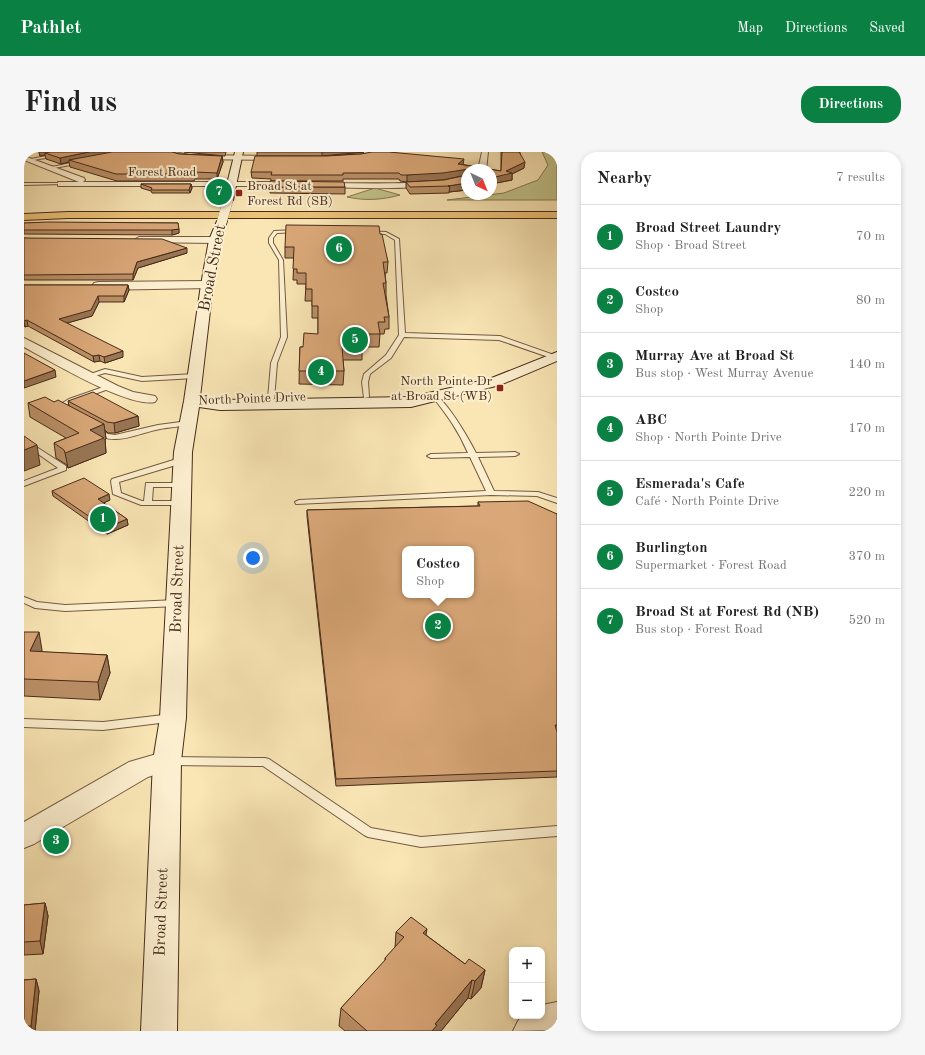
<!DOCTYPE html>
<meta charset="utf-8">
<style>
:root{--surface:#fff;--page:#f6f6f6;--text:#222;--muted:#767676;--line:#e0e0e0;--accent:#0b8043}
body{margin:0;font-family:"Old Standard TT",serif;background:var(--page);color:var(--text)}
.controls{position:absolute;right:12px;bottom:12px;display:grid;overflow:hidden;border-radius:8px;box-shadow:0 2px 6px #0003}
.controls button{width:36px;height:36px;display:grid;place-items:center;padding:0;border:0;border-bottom:1px solid var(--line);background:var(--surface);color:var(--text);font:20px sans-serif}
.compass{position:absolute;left:437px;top:12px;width:36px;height:36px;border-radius:50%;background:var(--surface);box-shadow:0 2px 6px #0003;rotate:137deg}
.you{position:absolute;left:229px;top:406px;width:14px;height:14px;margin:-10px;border:3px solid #fff;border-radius:50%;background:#1a73e8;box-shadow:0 0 0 6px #1a73e833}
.badge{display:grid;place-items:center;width:26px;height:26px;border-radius:50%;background:var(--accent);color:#fff;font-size:13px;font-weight:700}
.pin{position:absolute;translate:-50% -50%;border:2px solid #fff;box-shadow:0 1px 4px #0006}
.popup{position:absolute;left:378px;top:394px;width:72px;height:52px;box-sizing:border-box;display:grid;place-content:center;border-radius:8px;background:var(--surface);filter:drop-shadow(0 1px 3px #0005);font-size:13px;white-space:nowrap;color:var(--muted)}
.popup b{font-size:15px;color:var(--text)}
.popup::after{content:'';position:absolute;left:50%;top:100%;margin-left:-8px;border:8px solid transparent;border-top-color:var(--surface)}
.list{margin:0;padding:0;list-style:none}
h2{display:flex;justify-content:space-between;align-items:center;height:52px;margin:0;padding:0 16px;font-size:17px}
h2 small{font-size:13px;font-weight:400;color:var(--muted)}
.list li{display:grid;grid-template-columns:26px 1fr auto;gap:12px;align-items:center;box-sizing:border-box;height:64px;padding:0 16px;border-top:1px solid var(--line)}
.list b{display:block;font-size:15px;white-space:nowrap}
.list p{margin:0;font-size:13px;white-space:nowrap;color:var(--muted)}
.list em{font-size:13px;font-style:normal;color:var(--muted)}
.map{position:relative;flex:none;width:533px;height:879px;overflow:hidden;border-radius:16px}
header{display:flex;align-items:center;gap:24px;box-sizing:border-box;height:56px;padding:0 20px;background:var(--accent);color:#fff}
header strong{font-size:19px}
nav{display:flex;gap:22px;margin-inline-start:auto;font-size:14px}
.intro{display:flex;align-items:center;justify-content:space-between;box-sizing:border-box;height:96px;padding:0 24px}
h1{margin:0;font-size:28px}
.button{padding:10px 18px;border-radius:16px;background:var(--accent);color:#fff;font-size:14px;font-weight:700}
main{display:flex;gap:24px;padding:0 24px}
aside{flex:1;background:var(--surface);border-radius:16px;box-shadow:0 2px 6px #0003}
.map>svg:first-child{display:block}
.green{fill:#c2c48b;stroke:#847852}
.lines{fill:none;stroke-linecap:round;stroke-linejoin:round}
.service-casing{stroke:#745a41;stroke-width:2}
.minor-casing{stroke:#745a41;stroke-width:2}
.tertiary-casing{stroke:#745a41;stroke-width:2}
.secondary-casing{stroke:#472b1a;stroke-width:2}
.motorway-casing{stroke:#472b1a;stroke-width:2}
.service{fill:#fcefcf;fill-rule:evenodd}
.minor{fill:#fcefcf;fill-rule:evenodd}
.tertiary{fill:#fcefcf;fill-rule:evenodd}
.secondary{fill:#fcefcf;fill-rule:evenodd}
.motorway{fill:#edc37a;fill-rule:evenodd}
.secondary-bridge-casing{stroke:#472b1a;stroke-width:10;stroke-linecap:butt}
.secondary-bridge{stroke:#fcefcf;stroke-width:10}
.wall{fill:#bb9067;stroke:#472b1a}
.shaded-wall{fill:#997654;stroke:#472b1a}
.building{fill:#daa878;stroke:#472b1a;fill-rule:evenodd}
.poi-dot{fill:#8f2418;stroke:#fcefcf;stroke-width:1.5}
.labels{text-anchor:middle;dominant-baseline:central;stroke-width:4;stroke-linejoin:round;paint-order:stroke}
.far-street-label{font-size:13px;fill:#472b1a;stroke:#fcefcf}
.far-poi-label{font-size:13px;fill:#472b1a;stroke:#fcefcf;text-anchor:start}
.street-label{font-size:16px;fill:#472b1a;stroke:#fcefcf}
</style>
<header>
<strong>Pathlet</strong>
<nav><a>Map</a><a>Directions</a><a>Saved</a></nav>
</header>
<div class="intro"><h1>Find us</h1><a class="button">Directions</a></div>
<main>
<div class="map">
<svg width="533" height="879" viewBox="0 0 533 879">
<rect width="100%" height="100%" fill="#fae6b5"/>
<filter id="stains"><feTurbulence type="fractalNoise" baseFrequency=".005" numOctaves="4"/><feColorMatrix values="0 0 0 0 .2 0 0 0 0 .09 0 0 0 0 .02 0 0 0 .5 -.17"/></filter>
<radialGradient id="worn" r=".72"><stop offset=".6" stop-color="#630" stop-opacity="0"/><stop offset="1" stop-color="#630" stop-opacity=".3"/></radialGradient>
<g class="green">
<path d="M518 0H533V48H423L480 41 514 28 524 13Z"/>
<path d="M351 36 376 43C358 48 341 49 323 45Z"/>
</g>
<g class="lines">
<g class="service-casing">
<g id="service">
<path d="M32 2 33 4 4 9 2 8Z"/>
<path d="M56 9 57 11 25 17 23 16Z"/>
<path d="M0 31H37L39 32 0 33Z"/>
<path d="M273 78 275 80 253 81 249 86V91L259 108 263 185 253 211 250 247 247 249 244 247 247 211 257 185 255 108 245 91V86L250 79Z"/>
<path d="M342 79 362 80 375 87 381 181 476 184 533 204V208L475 188 380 185 367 206 346 222 344 230 345 245 340 246 338 230 340 222 362 203 375 183 371 88 361 82 344 81Z"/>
<path d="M81 217 118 225 171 222 174 224 171 226 118 229 81 221 64 226 61 224Z"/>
<path d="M85 233 87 234V236L44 252 40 257 43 261 42 262H38L34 257 40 250 45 247Z"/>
<path d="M411 242 413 243C429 260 441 280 452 301L491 300 495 302 491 304 454 305 470 339 514 340 533 346V351L513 344 467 343 272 352 271 350 275 348 462 339 446 305 407 306 403 304 407 302 444 301C434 278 423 263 408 244Z"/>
<path d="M164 269 166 270V272C156 275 146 275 136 277 114 281 87 297 68 278L71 276 84 282 91 283 134 273Z"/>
<path d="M0 287 42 314V318L0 334V329L34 316 0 292Z"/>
<path d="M156 306H162L163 308 162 310 95 330 97 341 118 349H120L122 331H161L162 333 158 335H129L128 349H160L161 351 160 353H117L89 342 87 329 88 327Z"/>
<path d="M0 445 13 450 41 453 153 448 158 451 153 454 41 459 11 456 0 451Z"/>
<path d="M148 562 152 563 153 566 152 569 79 578 0 575V567L79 570Z"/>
<path d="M145 605 241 606 245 607 347 676 397 685 533 674V684L397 695 344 685 340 683 239 614 145 613 141 612 139 609 141 606Z"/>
</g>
</g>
<g class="minor-casing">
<g id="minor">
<path d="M136 0H150L166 3 256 4 260 6 256 8 166 7 139 2Z"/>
<path d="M458 0H464L462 18H454Z"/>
<path d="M0 4 60 26 61 28 59 30H270L274 32 270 34H34V30H55L0 8Z"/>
<path d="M443 24V28C395 39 347 36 298 35L294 33 298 31C347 31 395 34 443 24Z"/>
<path d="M115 85H191L196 88 191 91 112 90 110 88Z"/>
<path d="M0 186 94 234 109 240 131 244 133 247 131 250C104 256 26 209 0 195Z"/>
<path d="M533 850V878L489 879 494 869 498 864H518V853Z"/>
</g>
</g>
<g class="tertiary-casing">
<g id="tertiary">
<path d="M183 129 187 130 189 133 187 136 74 138 70 137 68 134 70 131 74 130Z"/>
<path d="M143 599 153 602 157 609 153 616 124 625 10 692 0 696V670L105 610Z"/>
</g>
</g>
<g class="secondary-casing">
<g id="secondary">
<path d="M211 0H219L209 48 204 51 199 48Z"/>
<path d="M198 66 203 69 197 88 189 133 176 245 196 248 387 245 465 227 533 200V209L476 233 387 255 196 258 175 255 168 300 162 566 157 609 153 879H117L129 609 136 566 150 300 160 249 177 133 185 88 193 69Z"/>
</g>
</g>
<g class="motorway-casing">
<path id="motorway" d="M44 60H533V66H44L0 68V62Z"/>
</g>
<use href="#service" class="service"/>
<use href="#minor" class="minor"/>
<use href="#tertiary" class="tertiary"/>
<use href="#secondary" class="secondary"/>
<use href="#motorway" class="motorway"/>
<g class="secondary-bridge-casing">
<path id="secondary-bridge" d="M198 69 204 48"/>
</g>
<use href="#secondary-bridge" class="secondary-bridge"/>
</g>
<g class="wall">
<path d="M15 0H148L155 2 198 4 199 10 193 27H171L170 29H93L46 15 45 10 37 12 22 7 21 3 16 4Z"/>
<path d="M160 0H202L201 4Z"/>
<path d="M233 0H340L298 4H233Z"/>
<path d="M365 0 477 19V0H496V1L500 16 488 22V28L467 32V18L419 28 383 30 376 29 375 27H319V29H247V27L228 26 227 20 302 4Z"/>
<path d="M443 23V38L425 40V41L386 42 382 36V30L420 28Z"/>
<path d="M117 32H167L168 36 166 41H128L127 39 117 36Z"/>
<path d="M246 35H321V42L246 41Z"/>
<path d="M0 71H154L155 81 148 83 0 82Z"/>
<path d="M356 82 364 110 363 121H361L362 131V143L365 165V177H361L360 182H356L355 195H338V208H319L320 219 319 233 275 232 276 195H279L294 182V166H288V149H281L282 132H273V128H269L270 106H261V95Z"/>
<path d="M0 86 163 101 114 116 109 128H0Z"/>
<path d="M0 133H104L105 138 100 150H75L68 164 43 171 99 205 81 211 76 209 70 210 4 174 1 175 0 174Z"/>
<path d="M44 249 114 264 115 274 91 281H84L81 278 82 287H81L82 301 44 316 43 313 32 306 30 291 42 286 6 265 4 251 30 250 45 254Z"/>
<path d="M28 339 86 348 79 351 103 367 104 373 83 382 29 344Z"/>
<path d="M454 350 533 362V625L312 634 283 364V358L454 354Z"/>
<path d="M0 480 18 498 17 500 83 503 86 521 76 548 0 544Z"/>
<path d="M21 751 24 764 19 802 0 803V753Z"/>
<path d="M372 780 402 783 441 812 461 818 457 836 447 847 444 846 417 879H321L315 874 317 856 361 809V806L371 796Z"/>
<path d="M12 827 15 839 11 879H0V828Z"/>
</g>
<g class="shaded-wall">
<path d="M15 0H36L21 1V3L16 4Z"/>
<path d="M65 0H97L45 8V10L37 12 36 6Z"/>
<path d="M298 0H340L298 4Z"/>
<path d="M198 4 199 10 193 27V21Z"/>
<path d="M440 7 439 13 434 12Z"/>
<path d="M501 10 500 16 488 22V28L467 32V26Z"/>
<path d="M445 17 444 18H443V23L419 28 383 30V23Z"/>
<path d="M443 31V38L425 40 426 34H424Z"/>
<path d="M167 32 168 36 166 41 165 38Z"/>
<path d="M155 77V81L148 83V78Z"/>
<path d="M163 96V101L114 116 109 128V122L113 110Z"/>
<path d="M104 133 105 138 100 150V144Z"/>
<path d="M74 144 75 150 68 164 36 173 35 167Z"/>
<path d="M3 168 4 174 1 175 0 169Z"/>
<path d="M99 199V205L81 211 80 205Z"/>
<path d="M75 203 76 209 70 210 69 204Z"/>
<path d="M31 218 32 225 0 236V229Z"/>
<path d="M114 264 115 274 91 281 90 271Z"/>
<path d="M80 272 82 287H81L82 301 44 316 41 301 66 278Z"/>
<path d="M13 293 16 313 0 319V298Z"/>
<path d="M85 342 86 348 75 353 74 347Z"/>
<path d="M103 367 104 373 83 382 82 376Z"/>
<path d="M15 480 18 498 10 517 6 499Z"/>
<path d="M83 503 86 521 76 548 74 530Z"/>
<path d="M21 751 24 764 19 802 16 789Z"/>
<path d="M403 777 400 795 399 781Z"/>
<path d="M461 818 457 836 447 847 451 829Z"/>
<path d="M12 827 15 839 11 879H9L7 874Z"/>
<path d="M448 828 444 846 417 879H408L411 872Z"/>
</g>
<g class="building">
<path d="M27 0H65L36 6 21 1Z"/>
<path d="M88 0H148L155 2 198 4 193 21 170 20V22H92L45 8Z"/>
<path d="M348 0H365L440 7 434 12 477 19 478 0H495L501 10 482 19 488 21 467 26V18H444L445 17 419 21 383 23H377L375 21H319V23H247L248 20H227L231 4H302L337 2Z"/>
<path d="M443 23V31L424 34H426L386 35 382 30 420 28Z"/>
<path d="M246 29 320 30 321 35H246Z"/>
<path d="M117 32H167L165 38H127L128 36Z"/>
<path d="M24 70 154 71 155 77 148 78H0V71Z"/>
<path d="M262 73 355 74 356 82H358L364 110H359L362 131H359L365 165H360L361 170H354L356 182H337L338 195H318L320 219H275L276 195H279L280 181 294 182V154H288V137H282V121H273V117H269L270 95H261Z"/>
<path d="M0 86 138 87 163 96 113 110 109 122 0 123Z"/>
<path d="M0 133H104L100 144H74L67 158 35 167 99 199 80 205 75 203 69 204 3 168 0 169Z"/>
<path d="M0 201 31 218 0 229Z"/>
<path d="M69 240 114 264 90 271 83 270 44 249Z"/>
<path d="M21 245 30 250 34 248 80 272 66 278 80 286 41 301 40 298 30 291 55 281 4 251Z"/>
<path d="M0 284 13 293 0 298Z"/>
<path d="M60 326 85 342 74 347 103 367 82 376 28 339Z"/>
<path d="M504 349 533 362V573H531L533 580V619L312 627 283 358 456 354 454 350ZM381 397H447V443H381Z"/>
<path d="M0 480H15L6 499 83 503 74 530 0 527Z"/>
<path d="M21 751 16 789 0 790V753Z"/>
<path d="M387 765 403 777 399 781 441 812 445 807 461 818 451 829 448 828 411 872 413 873 408 879H343L317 856 362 807 361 806 380 785 372 780Z"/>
<path d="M12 827 7 874H0V828Z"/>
</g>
<g class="poi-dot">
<rect x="211" y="37" width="8" height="8" rx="2"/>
<rect x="472" y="232" width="8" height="8" rx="2"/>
</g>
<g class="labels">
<g class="far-street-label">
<text x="138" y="20">Forest Road</text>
<text transform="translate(228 247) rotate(-2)">North Pointe Drive</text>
</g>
<g class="far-poi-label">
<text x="223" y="34">Broad St at<tspan x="223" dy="15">Forest Rd (SB)</tspan></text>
<text x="468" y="229" text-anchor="end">North Pointe Dr<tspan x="468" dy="15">at Broad St (WB)</tspan></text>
</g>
<g class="street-label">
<text transform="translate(189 116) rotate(-79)">Broad Street</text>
<text transform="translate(154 437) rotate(-88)">Broad Street</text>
<text transform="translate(138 760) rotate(-88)">Broad Street</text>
</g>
</g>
<rect width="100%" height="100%" filter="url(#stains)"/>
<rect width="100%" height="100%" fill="url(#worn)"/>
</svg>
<div class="controls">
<button>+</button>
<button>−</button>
</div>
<svg class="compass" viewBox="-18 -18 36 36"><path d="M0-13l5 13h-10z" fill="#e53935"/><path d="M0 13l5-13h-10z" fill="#767676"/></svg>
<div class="you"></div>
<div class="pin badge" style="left:79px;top:367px">1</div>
<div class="pin badge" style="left:414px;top:474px">2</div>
<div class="popup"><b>Costco</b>Shop</div>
<div class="pin badge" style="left:32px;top:689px">3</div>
<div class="pin badge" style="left:297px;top:220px">4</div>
<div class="pin badge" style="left:331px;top:188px">5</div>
<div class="pin badge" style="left:315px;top:97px">6</div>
<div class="pin badge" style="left:195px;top:40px">7</div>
</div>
<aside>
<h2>Nearby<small>7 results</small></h2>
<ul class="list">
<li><span class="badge">1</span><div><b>Broad Street Laundry</b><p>Shop · Broad Street</p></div><em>70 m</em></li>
<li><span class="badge">2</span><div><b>Costco</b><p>Shop</p></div><em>80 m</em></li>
<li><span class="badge">3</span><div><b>Murray Ave at Broad St</b><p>Bus stop · West Murray Avenue</p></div><em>140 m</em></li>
<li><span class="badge">4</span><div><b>ABC</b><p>Shop · North Pointe Drive</p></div><em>170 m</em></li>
<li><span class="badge">5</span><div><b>Esmerada's Cafe</b><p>Café · North Pointe Drive</p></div><em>220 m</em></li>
<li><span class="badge">6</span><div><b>Burlington</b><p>Supermarket · Forest Road</p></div><em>370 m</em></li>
<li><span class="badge">7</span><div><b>Broad St at Forest Rd (NB)</b><p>Bus stop · Forest Road</p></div><em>520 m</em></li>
</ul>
</aside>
</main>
